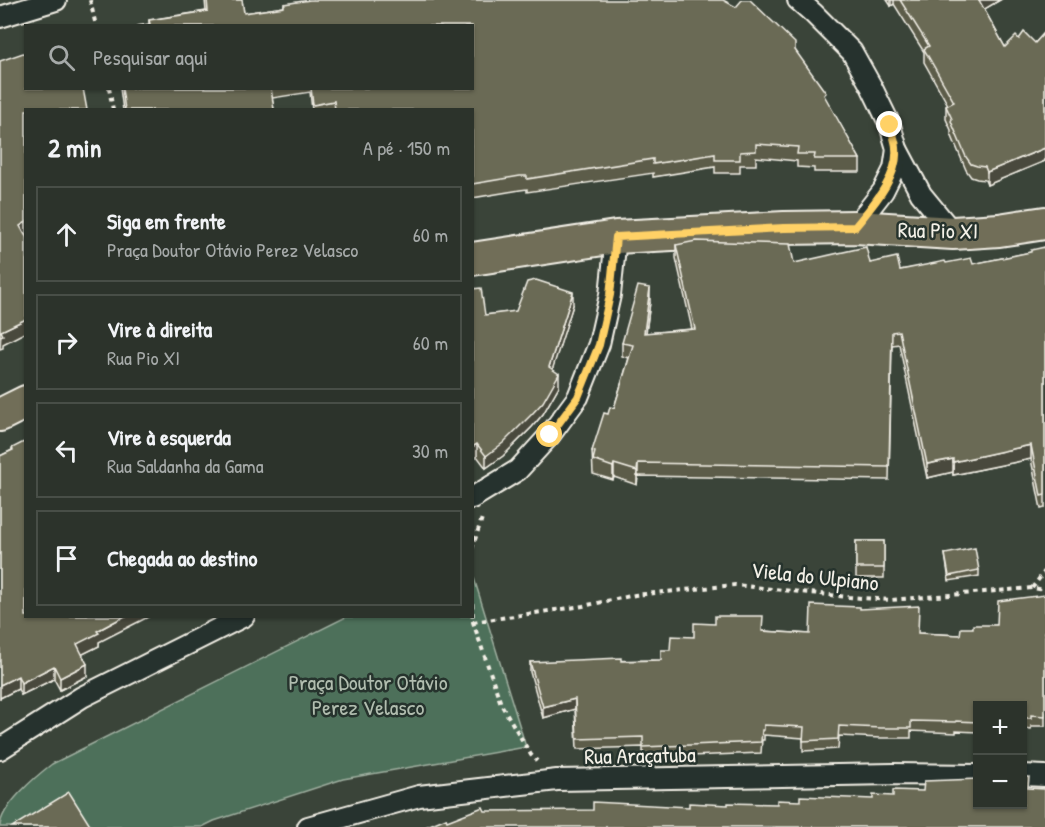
<!DOCTYPE html>
<html lang="pt">
<meta charset="utf-8">
<style>
:root{--surface:#2c332b;--page:#343b33;--text:#f1f3f6;--muted:#a6aaa9;--line:#484e47}
body{margin:0;font-family:"Patrick Hand",sans-serif;background:var(--page);color:var(--text)}
.controls{position:absolute;right:18px;bottom:18px;display:grid;overflow:hidden;border-radius:0px;box-shadow:0 2px 4px #0004}
.controls button{width:54px;height:54px;display:grid;place-items:center;padding:0;border:0;border-bottom:2px solid var(--line);background:var(--surface);color:var(--text);font:30px sans-serif}
.stop{position:absolute;width:18px;height:18px;margin:-14px;border:4px solid #ffd166;border-radius:50%;background:#fff}
.stop.end{background:#ffd166;border-color:#fff;box-shadow:0 2px 6px #0008}
.list{margin:0;padding:0;list-style:none}
h2{display:flex;justify-content:space-between;align-items:center;height:78px;margin:0;padding:0 24px;font-size:26px}
h2 small{font-size:20px;font-weight:400;color:var(--muted)}
.list li{display:grid;grid-template-columns:39px 1fr auto;gap:18px;align-items:center;box-sizing:border-box;height:96px;margin:0 12px 12px;padding:0 12px;border:2px solid var(--line);border-radius:0px}
.list b{display:block;font-size:22px;white-space:nowrap}
.list p{margin:0;font-size:20px;white-space:nowrap;color:var(--muted)}
.list em{font-size:20px;font-style:normal;color:var(--muted)}
.icon{flex:none;width:33px;height:33px;fill:none;stroke:currentColor;stroke-width:2;stroke-linecap:round;stroke-linejoin:round}
.map{position:relative;flex:none;width:1045px;height:827px;overflow:hidden}
.search{position:absolute;background:var(--surface);box-shadow:0 2px 4px #0004;left:24px;top:24px;width:450px;height:66px;display:flex;align-items:center;gap:15px;box-sizing:border-box;padding:0 21px;border-radius:0px;color:var(--muted);font-size:22px}
.panel{position:absolute;background:var(--surface);box-shadow:0 2px 4px #0004;left:24px;top:108px;width:450px;height:510px;border-radius:0px}
.map>svg:first-child{display:block}
.green{fill:#4d705a;stroke:#a0b0a1;stroke-width:1.5}
.lines{fill:none;stroke-linecap:round;stroke-linejoin:round}
.street-casing{stroke:#f4f1e8;stroke-width:24}
.primary-casing{stroke:#f4f1e8;stroke-width:36}
.path{stroke:#f4f1e8;stroke-width:4;stroke-dasharray:4.5 4.5;stroke-linecap:butt}
.street{stroke:#26332d;stroke-width:20}
.primary{stroke:#716e59;stroke-width:32}
.wall{fill:#5b5b49;stroke:#f4f1e8;stroke-width:1.5}
.shaded-wall{fill:#4a4a3c;stroke:#f4f1e8;stroke-width:1.5}
.building{fill:#6a6a55;stroke:#f4f1e8;stroke-width:1.5}
.route{stroke:#ffd166;stroke-width:8}
.labels{text-anchor:middle;dominant-baseline:central;stroke-width:5;stroke-linejoin:round;paint-order:stroke}
.street-label{font-size:22px;fill:#f4f1e8;stroke:#26332d}
.park-label{font-size:22px;fill:#b1bdaf;stroke:#26332d}
</style>
<div class="map">
<svg width="1045" height="827" viewBox="0 0 1045 827">
<rect width="100%" height="100%" fill="#3a4439"/>
<filter id="ink" filterUnits="userSpaceOnUse"><feTurbulence type="fractalNoise" baseFrequency=".0167" numOctaves="2"/><feDisplacementMap in="SourceGraphic" scale="12" xChannelSelector="R" yChannelSelector="G"/><feConvolveMatrix kernelMatrix="1 2 1 2 8 2 1 2 1" color-interpolation-filters="sRGB"/></filter>
<g filter="url(#ink)">
<path class="green" d="M473 575 526 747 343 779 214 821 202 827H0C0 807 36 776 52 764L346 617 472 616Z"/>
<g class="lines">
<g class="street-casing">
<g id="street">
<path d="M798 0 813 13 852 52 871 86 890 125 897 149 921 194 953 233"/>
<path d="M0 17 56 0"/>
<path d="M855 227 883 191 894 169 897 149"/>
<path d="M472 498 518 470 550 435 578 397 599 344 610 295 616 237"/>
<path d="M0 749 82 697 244 616"/>
<path d="M1022 775 1045 776"/>
<path d="M308 827 419 796 557 780 893 774 978 775"/>
</g>
</g>
<g class="primary-casing">
<g id="primary">
<path d="M472 259 616 237 784 228 855 227 953 233 999 230 1045 223"/>
<path d="M0 415 26 402"/>
</g>
</g>
<g class="path">
<path d="M90 0 96 26"/>
<path d="M109 88 113 110"/>
<path d="M472 549 482 518"/>
<path d="M1032 588 1045 571"/>
<path d="M472 594 473 622 501 704 531 755 537 761"/>
<path d="M473 622 583 606 635 595 735 585 848 597 891 600 1032 588 1045 590"/>
</g>
<use href="#street" class="street"/>
<use href="#primary" class="primary"/>
</g>
<g class="wall">
<path d="M205 0H242L244 13 284 7V4L795 50 826 100 860 159V172H814V168L797 167V161L756 157V165H740V173H715V167L653 177V173L527 192V189L520 190 472 198V110H312L310 92 272 98 274 110H123L120 88H472L149 24V20L206 11Z"/>
<path d="M887 0H1000L984 9 1005 47 1019 39 1035 43 1045 32V161L987 185 985 180 977 179 971 177 966 170 951 134V130L946 119V106L948 105 924 62V52L894 4 891 6Z"/>
<path d="M676 245 794 263H870L900 270 946 263 973 264 1031 252 1045 247V508L1041 509 1031 459 953 475V472L927 478 899 344 892 345 889 480 638 476 637 485 614 477 613 480 593 474 592 451 608 414 614 408 629 358 622 356V343L650 302 646 333 692 329 676 258Z"/>
<path d="M573 305 552 369 559 386 543 414 532 427 503 456 486 468 477 456 472 460 485 315Z"/>
<path d="M12 448 99 642V646L82 654 87 676 60 690 54 679 21 695 18 689 0 698V456L12 450Z"/>
<rect x="856" y="541" width="28" height="37"/>
<path d="M945 554 979 570V576L949 581Z"/>
<path d="M1045 595V726H1031V729L1023 728V705H978V732L956 731V733L911 731V738H881L839 736 838 749 803 751V738L764 735V740H762L761 753 643 758V747L577 749 575 709 543 718 530 672V662L661 660 670 650 694 637 763 631 810 634 860 609 918 633 960 635 973 628 997 625Z"/>
</g>
<g class="shaded-wall">
<path d="M891 0H894V4L891 6Z"/>
<path d="M978 0H1000L978 13Z"/>
<path d="M1045 148V161L987 185V172Z"/>
<path d="M26 222V235L20 239V226Z"/>
<path d="M650 288V302L644 347V333Z"/>
<path d="M573 292V305L549 380V367Z"/>
<path d="M26 319V332L3 344V348L0 349 1 331Z"/>
<path d="M559 374V386L543 414 532 427 503 456 486 468V456Z"/>
<path d="M477 444V456L472 460V447Z"/>
<path d="M1031 445V459L953 475V462Z"/>
<path d="M953 459V472L927 478V464Z"/>
<path d="M638 463V476L637 485V471Z"/>
<path d="M614 464V477L613 480V467Z"/>
<path d="M125 616H150L99 642V646L77 657V644L97 631Z"/>
<path d="M87 664V676L60 690V678Z"/>
<path d="M54 666V679L21 695V683Z"/>
<path d="M18 676V689L0 698V685Z"/>
<path d="M575 699V709L543 718V707Z"/>
</g>
<g class="building">
<path d="M207 0H242L244 13 284 7V4L310 0H723L736 7 742 0H750L795 43V50L826 93 824 95 860 159H814L815 154H797L798 147 756 144V151L740 152V160H715V154L653 164V159L527 179V176H520L472 184V110H335L334 101 313 105 311 88H472V26H136L150 24 149 20 208 11Z"/>
<path d="M900 0H979L1005 47 1016 36 1019 39 1024 32 1035 43 1045 32V148L987 172 985 167 977 166 971 164 966 157 951 121 952 119 946 106 954 102 924 49 929 46Z"/>
<path d="M26 52V88H83L87 110H26V222L20 226 26 237V319L1 331 3 335 0 336V61Z"/>
<path d="M122 88H271L274 110H125Z"/>
<path d="M696 241 790 244 794 263 866 247 870 263 897 257 900 270 945 261 946 263 971 258 973 264 1031 252V250L1045 247V495L1041 496 1031 445 953 462V459L927 464 899 331 892 332 889 467 638 463 637 471 614 464 613 467 593 460 595 452 592 451 604 413 608 414 610 407 614 408 633 345 622 343 638 286 650 288 644 333 695 329 676 245Z"/>
<path d="M536 280 573 292 549 367 559 374 543 402 532 414 503 443 486 456 477 444 472 447V289L481 288 485 315 516 311 527 282Z"/>
<path d="M26 441V616H125L97 631 99 633 77 644 87 664 60 678 54 666 21 683 18 676 0 685V456L13 450 12 448Z"/>
<rect x="856" y="541" width="28" height="27"/>
<path d="M975 548 979 570 949 576 945 554Z"/>
<path d="M1045 595V716L1031 715V718H1023V705H978V722L956 721V722L911 721V728H881L839 726 838 739 803 741 804 727 764 725V730H762L761 742 643 747V737L577 739 575 699 543 707 530 662 621 658V661L661 660V650H670L671 636 694 637V623L715 624V616H763L762 631 810 634 811 605 860 607V609L919 606 918 633 960 635 961 628H973V625H997L998 601Z"/>
<path d="M1023 777H1029L1028 788 1045 789V827H425L446 818 447 821 483 807 485 811 593 810V802L689 807V803L728 805V803L777 804V800L800 801V796L873 799V795L893 796V790L923 791 924 781 978 779V804H1023Z"/>
<path d="M69 792 91 827H12Z"/>
</g>
</g>
<g class="lines" filter="url(#ink)">
<path class="route" d="M550 435 578 397 599 345 610 295 616 237 784 228 855 227C872 206 899 177 896 148 896 141 892 133 890 125"/>
</g>
<g class="labels">
<g class="street-label">
<text transform="translate(938 230) rotate(1)">Rua Pio XI</text>
<text transform="translate(815 576) rotate(6)">Viela do Ulpiano</text>
<text transform="translate(640 755) rotate(-1)">Rua Araçatuba</text>
</g>
<g class="park-label">
<text x="368" y="682">Praça Doutor Otávio<tspan x="368" dy="25">Perez Velasco</tspan></text>
</g>
</g>
</svg>
<div class="controls">
<button>+</button>
<button>−</button>
</div>
<div class="stop" style="left:550px;top:435px"></div>
<div class="stop end" style="left:890px;top:125px"></div>
<div class="search"><svg class="icon" aria-label="search" viewBox="0 0 24 24"><circle cx="10" cy="10" r="6"/><path d="M15 15l6 6"/></svg>Pesquisar aqui</div>
<section class="panel">
<h2>2 min<small>A pé · 150 m</small></h2>
<ul class="list">
<li><svg class="icon" aria-label="ahead" viewBox="0 0 24 24"><path d="M12 20V5M6 11l6-6 6 6"/></svg><div><b>Siga em frente</b><p>Praça Doutor Otávio Perez Velasco</p></div><em>60 m</em></li>
<li><svg class="icon" aria-label="right" viewBox="0 0 24 24"><path d="M7 20v-9h11M14 6l5 5-5 5"/></svg><div><b>Vire à direita</b><p>Rua Pio XI</p></div><em>60 m</em></li>
<li><svg class="icon" aria-label="left" viewBox="0 0 24 24"><path d="M17 20v-9H6M10 6l-5 5 5 5"/></svg><div><b>Vire à esquerda</b><p>Rua Saldanha da Gama</p></div><em>30 m</em></li>
<li><svg class="icon" aria-label="arrive" viewBox="0 0 24 24"><path d="M6 21V4h12l-3 4 3 4H6"/></svg><div><b>Chegada ao destino</b></div></li>
</ul>
</section>
</div>
